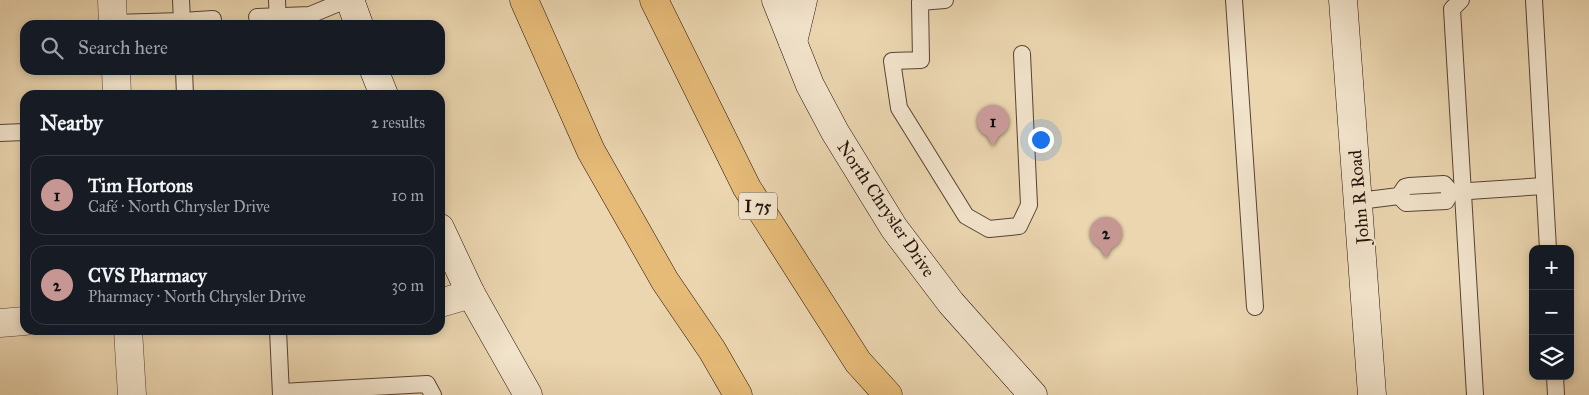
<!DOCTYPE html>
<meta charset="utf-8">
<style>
:root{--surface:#171b24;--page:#20242c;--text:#f1f3f6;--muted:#9ea1a6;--line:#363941;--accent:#c59692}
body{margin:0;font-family:"IM FELL Great Primer",serif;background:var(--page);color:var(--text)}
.controls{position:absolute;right:15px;bottom:15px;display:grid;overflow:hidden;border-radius:10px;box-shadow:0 2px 8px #0003}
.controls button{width:45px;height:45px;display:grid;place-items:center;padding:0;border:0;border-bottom:1px solid var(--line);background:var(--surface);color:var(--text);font:25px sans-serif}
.you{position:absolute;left:1040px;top:139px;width:18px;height:18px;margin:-12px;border:4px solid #fff;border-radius:50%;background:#1a73e8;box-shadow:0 0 0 8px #1a73e833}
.badge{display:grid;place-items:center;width:32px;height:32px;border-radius:50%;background:var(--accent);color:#111;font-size:16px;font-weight:700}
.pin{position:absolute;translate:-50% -41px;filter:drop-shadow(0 1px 2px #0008)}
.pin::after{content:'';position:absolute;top:26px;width:18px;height:15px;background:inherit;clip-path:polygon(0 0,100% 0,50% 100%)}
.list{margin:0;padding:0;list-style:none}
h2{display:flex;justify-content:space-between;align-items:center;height:65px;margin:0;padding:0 20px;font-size:21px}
h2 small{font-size:16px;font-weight:400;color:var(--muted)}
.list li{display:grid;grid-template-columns:32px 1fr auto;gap:15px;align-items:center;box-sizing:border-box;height:80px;margin:0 10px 10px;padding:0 10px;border:1px solid var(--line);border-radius:15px}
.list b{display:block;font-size:19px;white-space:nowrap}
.list p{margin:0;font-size:16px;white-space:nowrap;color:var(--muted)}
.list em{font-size:16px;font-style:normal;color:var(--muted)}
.icon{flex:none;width:28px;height:28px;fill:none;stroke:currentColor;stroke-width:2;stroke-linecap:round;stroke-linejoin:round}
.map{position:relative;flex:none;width:1589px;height:395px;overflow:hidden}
.search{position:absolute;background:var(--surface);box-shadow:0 2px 8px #0003;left:20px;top:20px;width:425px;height:55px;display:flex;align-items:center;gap:12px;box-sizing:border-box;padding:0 18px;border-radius:15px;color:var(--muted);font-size:19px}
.panel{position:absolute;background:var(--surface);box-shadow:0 2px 8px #0003;left:20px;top:90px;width:425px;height:245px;border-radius:15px}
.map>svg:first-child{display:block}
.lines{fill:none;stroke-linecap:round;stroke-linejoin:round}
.lane-casing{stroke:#574232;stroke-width:18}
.street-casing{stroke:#574232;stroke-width:29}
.secondary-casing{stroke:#261108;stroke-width:29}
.highway-casing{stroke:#261108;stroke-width:29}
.lane{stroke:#f2e4cc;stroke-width:16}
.street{stroke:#f2e4cc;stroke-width:28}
.secondary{stroke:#f2e4cc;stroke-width:28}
.highway{stroke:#e6bb78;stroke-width:28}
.labels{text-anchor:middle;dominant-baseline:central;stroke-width:4.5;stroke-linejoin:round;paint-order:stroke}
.shield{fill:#f2e4cc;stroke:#635043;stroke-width:1}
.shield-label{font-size:16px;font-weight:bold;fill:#261108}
.street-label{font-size:18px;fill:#261108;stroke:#f2e4cc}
</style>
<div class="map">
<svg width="1589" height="395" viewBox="0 0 1589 395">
<rect width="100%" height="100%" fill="#ebd6b0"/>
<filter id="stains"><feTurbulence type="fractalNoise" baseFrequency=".004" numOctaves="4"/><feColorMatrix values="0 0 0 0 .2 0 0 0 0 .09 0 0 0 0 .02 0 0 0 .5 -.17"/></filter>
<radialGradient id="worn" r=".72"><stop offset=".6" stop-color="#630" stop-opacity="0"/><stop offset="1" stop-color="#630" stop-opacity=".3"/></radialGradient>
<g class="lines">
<g class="lane-casing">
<g id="lane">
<path d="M181 0 182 21 213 19"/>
<path d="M277 0 278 25"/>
<path d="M945 0 920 2 921 60 892 61 899 108 966 216 989 229 1019 226 1029 205 1022 54"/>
<path d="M1234 0 1255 307"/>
<path d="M1461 0 1452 9 1475 395"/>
<path d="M1534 0 1548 249"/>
<path d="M257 17 310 15 346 0"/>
<path d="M113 23 182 21V25"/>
<path d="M184 70 185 95"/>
<path d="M0 133 25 132"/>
<path d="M1454 192 1544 186"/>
<path d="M1399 196 1406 203 1446 201 1451 192"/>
<path d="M1359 201 1399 196 1405 187 1409 186 1444 184 1451 192"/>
<path d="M278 330 281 395"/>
<path d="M1555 376 1556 395"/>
<path d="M281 392 427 384 433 395"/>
</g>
</g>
<g class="street-casing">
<g id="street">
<path d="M112 0 113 25"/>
<path d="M116 70 117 95"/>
<path d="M440 303 471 294"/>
<path d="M0 323 25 321"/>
<path d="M128 330 132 395"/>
</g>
</g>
<g class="secondary-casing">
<g id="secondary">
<path d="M350 0 359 25"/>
<path d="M776 0 810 85 835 132 894 228 951 303 1033 395"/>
<path d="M1343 0 1372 395"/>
<path d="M793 42 803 0"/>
<path d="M374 70 384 95"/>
<path d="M440 228 471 294 528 395"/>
</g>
</g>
<g class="highway-casing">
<g id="highway">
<path d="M524 0 591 151 665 281 712 350 738 395"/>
<path d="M654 0 747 188 858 362 888 395"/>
</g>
</g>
<use href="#lane" class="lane"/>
<use href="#street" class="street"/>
<use href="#secondary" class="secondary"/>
<use href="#highway" class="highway"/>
</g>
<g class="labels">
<rect class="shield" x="739" y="192.5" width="38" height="27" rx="4"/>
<g class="shield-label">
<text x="758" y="206">I 75</text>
</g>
<g class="street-label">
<text transform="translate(1359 197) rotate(-95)">John R Road</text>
<text transform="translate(886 209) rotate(56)">North Chrysler Drive</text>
</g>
</g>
<rect width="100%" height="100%" filter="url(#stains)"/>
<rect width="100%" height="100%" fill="url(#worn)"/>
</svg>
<div class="controls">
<button>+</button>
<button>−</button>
<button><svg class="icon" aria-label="layers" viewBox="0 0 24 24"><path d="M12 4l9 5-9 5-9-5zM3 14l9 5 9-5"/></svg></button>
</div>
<div class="you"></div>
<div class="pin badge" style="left:993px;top:146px">1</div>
<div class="pin badge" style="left:1106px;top:258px">2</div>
<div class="search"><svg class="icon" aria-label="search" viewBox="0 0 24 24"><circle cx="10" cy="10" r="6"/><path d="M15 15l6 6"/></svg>Search here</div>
<section class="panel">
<h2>Nearby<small>2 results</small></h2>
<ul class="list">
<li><span class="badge">1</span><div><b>Tim Hortons</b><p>Café · North Chrysler Drive</p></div><em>10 m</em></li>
<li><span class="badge">2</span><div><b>CVS Pharmacy</b><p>Pharmacy · North Chrysler Drive</p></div><em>30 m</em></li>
</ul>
</section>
</div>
